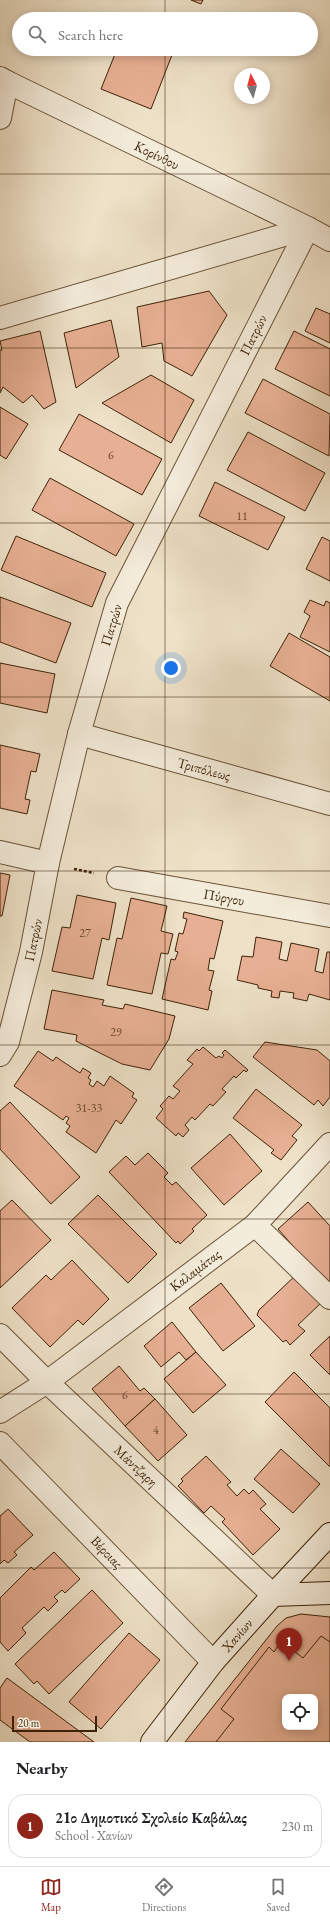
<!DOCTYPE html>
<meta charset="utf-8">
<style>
:root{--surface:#fff;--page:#f6f6f6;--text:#202124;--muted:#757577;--line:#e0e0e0;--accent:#8f2418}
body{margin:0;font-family:"EB Garamond",serif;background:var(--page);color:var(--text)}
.controls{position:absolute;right:12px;bottom:12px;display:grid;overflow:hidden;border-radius:8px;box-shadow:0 2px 10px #0003}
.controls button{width:36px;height:36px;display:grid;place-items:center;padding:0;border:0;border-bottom:1px solid var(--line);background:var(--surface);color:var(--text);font:20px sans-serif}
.compass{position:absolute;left:234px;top:68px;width:36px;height:36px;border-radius:50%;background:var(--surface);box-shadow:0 2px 10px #0003;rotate:354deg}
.scale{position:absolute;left:12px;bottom:10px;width:85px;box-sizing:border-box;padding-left:4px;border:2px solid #3e2308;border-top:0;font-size:11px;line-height:14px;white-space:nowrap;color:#3e2308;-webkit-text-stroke:3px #f4ecdb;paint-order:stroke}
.you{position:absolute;left:171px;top:668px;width:14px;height:14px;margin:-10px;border:3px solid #fff;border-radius:50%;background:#1a73e8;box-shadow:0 0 0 6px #1a73e833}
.badge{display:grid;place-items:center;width:26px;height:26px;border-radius:50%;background:var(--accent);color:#fff;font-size:13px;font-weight:700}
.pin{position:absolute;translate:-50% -33px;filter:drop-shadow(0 1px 2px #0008)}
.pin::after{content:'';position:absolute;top:21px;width:14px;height:12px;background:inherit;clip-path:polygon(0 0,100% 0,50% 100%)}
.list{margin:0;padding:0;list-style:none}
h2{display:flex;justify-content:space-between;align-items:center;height:52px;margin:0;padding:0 16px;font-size:17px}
h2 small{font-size:13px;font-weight:400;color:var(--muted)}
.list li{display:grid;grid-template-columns:26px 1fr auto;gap:12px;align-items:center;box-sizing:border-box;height:64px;margin:0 8px 8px;padding:0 8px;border:1px solid var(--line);border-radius:16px}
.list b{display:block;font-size:15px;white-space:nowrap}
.list p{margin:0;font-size:13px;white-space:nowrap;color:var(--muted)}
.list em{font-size:13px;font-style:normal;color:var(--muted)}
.icon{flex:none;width:22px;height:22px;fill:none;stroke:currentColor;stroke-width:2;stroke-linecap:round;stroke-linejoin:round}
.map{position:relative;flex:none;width:330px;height:1742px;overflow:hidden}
.search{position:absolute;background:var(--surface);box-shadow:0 2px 10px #0003;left:12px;right:12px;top:12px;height:44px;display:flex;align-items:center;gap:10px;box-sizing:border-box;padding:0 14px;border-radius:22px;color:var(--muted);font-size:15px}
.sheet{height:124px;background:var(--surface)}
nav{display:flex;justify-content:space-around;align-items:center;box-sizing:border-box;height:56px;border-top:1px solid var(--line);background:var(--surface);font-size:11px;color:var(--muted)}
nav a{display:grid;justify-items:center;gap:2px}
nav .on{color:var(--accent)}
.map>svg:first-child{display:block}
.building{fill:#e7af93;stroke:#3e2308;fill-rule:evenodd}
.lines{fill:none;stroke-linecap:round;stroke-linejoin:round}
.street-casing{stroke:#6a5238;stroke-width:24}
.secondary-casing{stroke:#3e2308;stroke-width:24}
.path{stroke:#3e2308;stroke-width:2.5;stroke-dasharray:3 2;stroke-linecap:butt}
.street{stroke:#f4ecdb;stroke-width:22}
.secondary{stroke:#f4ecdb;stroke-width:22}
.grid{fill:none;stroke:#3e2308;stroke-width:1;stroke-opacity:0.55}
.labels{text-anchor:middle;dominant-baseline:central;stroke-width:3;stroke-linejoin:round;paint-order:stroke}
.number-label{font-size:12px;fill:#68462b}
.street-label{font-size:14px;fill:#3e2308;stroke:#f4ecdb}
</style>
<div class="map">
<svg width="330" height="1742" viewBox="0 0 330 1742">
<rect width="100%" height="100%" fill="#eee1c7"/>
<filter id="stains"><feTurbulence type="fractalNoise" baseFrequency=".005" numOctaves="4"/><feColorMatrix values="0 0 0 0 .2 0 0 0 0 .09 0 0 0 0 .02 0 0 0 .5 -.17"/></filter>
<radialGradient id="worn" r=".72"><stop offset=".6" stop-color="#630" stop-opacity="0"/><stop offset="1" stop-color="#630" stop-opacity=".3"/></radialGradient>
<g class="building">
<path d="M191 0H203L201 4Z"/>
<path d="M117 49H157L172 55 151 109 101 89Z"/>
<path d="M209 291 227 315 192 376 164 361 162 343 142 347 137 307Z"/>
<path d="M316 308 330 314V343L305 331Z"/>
<path d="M111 320 119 357 76 388 64 333Z"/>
<path d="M40 331 56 402 44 409 32 395 23 403 3 387 0 393V350H2L0 341Z"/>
<path d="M294 331 330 349V396L275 369Z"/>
<path d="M151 375 194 400 171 443 102 403Z"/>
<path d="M263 379 330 414 329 456 245 413Z"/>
<path d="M0 407 28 424 6 459 0 455Z"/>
<path d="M79 414 162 459 142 495 59 450Z"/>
<path d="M248 432 325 473 305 511 227 470Z"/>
<path d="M50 478 134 524 116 556 32 510Z"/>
<path d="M215 482 285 517 268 550 199 516Z"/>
<path d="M16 536 106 573 92 607 1 570Z"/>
<path d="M322 537 330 541V581L306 569Z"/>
<path d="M0 597 71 623 56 663 0 642Z"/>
<path d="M310 600 324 606 326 601 330 603V652L300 637 310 616 304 612Z"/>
<path d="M289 633 330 657V701L270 666Z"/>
<path d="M0 663 55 674 47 713 0 703Z"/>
<path d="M0 745 40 754 36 772 31 771 25 799 30 800 27 814 0 808Z"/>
<path d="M0 873 10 875 2 916H0Z"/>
<path d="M77 895 116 903 109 940 102 938 93 979 52 971 62 927 70 928Z"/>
<path d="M131 898 167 906 161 931 173 934 168 954 161 953 152 994 107 985 117 938 122 939Z"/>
<path d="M184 912 223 921 214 959 210 958 208 970 214 971 209 990 212 991 208 1010 162 999 171 959 175 960 178 952 175 951 179 933 183 934 187 919 183 918Z"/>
<path d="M256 937 282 942 279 959 287 961 291 943 319 949 315 971 323 973 327 952H330V1000L309 994 307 1001 293 998 294 993 280 991 279 998 271 997 272 991 258 988V985L237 980 242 956 253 957Z"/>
<path d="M52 990 104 1000 102 1005 123 1009 125 1004 175 1016 169 1039 150 1070 122 1064 76 1041 77 1035 44 1029Z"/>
<path d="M265 1042 317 1050 330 1061V1097L323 1106 318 1100 314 1105 253 1057Z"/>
<path d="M203 1047 216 1058 219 1056 222 1058 224 1055 222 1053 225 1050 248 1070 246 1072 244 1070 236 1078 234 1076 222 1089 226 1092 213 1106 210 1104 195 1120 192 1117 185 1125 189 1130 183 1137 178 1133 176 1136 156 1118 163 1109 160 1106 169 1096 173 1099 180 1091 173 1086 193 1064 187 1060 197 1049 199 1051Z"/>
<path d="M38 1051 53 1061 56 1057 80 1073 83 1068 91 1073 88 1078 91 1080 89 1084 93 1087 97 1081 104 1086 110 1076 134 1093 132 1097 137 1100 121 1124 116 1120 96 1153 66 1132 70 1126 66 1123 69 1118 66 1116 63 1120 14 1086Z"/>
<path d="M256 1089 302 1125 292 1136 297 1140 281 1160 271 1153 274 1150 233 1118Z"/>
<path d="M10 1102 80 1177 51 1204 0 1149V1111Z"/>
<path d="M230 1134 262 1171 224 1205 191 1168Z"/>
<path d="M148 1153 168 1173 164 1177 172 1185 176 1182 207 1215 192 1229 194 1231 180 1244 178 1241 176 1243 109 1172 126 1156 135 1165Z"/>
<path d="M98 1195 157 1254 128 1283 68 1224Z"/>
<path d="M12 1200 51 1240 0 1288V1211Z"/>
<path d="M308 1202 330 1226V1288L278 1229Z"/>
<path d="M72 1260 109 1299 83 1325 78 1320 50 1347 12 1308 46 1275 51 1280Z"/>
<path d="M296 1275 322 1302 298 1325 305 1331 290 1345 286 1340 283 1342 257 1315 259 1310Z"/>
<path d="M221 1283 255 1326 223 1351 189 1308Z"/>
<path d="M172 1322 196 1352 186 1360 179 1352 161 1367 144 1346Z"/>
<path d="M330 1336V1375L310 1355Z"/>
<path d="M196 1352 226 1385 193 1413 164 1379Z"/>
<path d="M119 1366 140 1391 144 1388 155 1399 125 1426 92 1389Z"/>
<path d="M294 1372 330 1408V1467L265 1402Z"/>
<path d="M155 1399 187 1435 158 1461 125 1426Z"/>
<path d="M281 1449 320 1484 293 1513 254 1479Z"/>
<path d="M206 1456 231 1482 227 1485 237 1496 244 1489 249 1494 253 1490 266 1504 260 1509 280 1529 253 1555 222 1522 225 1519 211 1506 204 1513 178 1486 183 1481 181 1479Z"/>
<path d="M8 1509 33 1535 14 1552 17 1555 8 1563 4 1560 0 1564V1516Z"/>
<path d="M54 1552 80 1579 65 1593 62 1590 54 1597 58 1601 48 1611 44 1607 22 1628 26 1633 8 1651 0 1642V1598L31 1567 34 1570Z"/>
<path d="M92 1590 123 1623 49 1694 37 1681 34 1684 15 1664Z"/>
<path d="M301 1614 330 1617V1742H185L277 1626 286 1618ZM285 1697H315V1727H285Z"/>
<path d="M129 1633 160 1660 101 1729 69 1702Z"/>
<path d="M321 1636 330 1642V1742H216L234 1719 221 1709 269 1647 274 1652 281 1641 303 1658ZM285 1697H315V1727H285Z"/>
<path d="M7 1678 94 1742H30L0 1720V1688Z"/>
</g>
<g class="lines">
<g class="street-casing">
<g id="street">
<path d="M0 78 7 82 0 118"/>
<path d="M0 318 308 228 330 240"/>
<path d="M79 734 330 804"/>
<path d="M0 852 48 863"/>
<path d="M118 878 330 916"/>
<path d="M0 1055 8 1042 31 952 48 863 79 734 117 603 308 228 7 82"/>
<path d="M255 1225 330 1298"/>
<path d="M0 1335 47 1382 273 1595"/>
<path d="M0 1412 47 1382 255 1225 330 1144"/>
<path d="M0 1443 213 1662"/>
</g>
</g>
<g class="secondary-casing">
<g id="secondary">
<path d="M273 1595 330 1593"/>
<path d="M152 1742 213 1662 273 1595 330 1534"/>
</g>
</g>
<path class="path" d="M74 869 94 873"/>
<use href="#street" class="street"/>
<use href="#secondary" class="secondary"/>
</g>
<path class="grid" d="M165 0V19M165 49V1742M0 174H330M0 348H330M0 523H330M0 697H330M0 871H330M0 1045H330M0 1219H330M0 1394H330M0 1568H330"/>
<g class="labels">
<g class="number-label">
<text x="111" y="455">6</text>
<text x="242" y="516">11</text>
<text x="85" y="933">27</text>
<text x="116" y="1032">29</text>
<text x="89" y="1108">31-33</text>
<text x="125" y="1395">6</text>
<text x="156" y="1430">4</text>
</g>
<g class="street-label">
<text transform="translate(157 155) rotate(26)">Κορίνθου</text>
<text transform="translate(253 335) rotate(-63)">Πατρών</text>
<text transform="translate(111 625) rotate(-73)">Πατρών</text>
<text transform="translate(204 769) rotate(15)">Τριπόλεως</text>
<text transform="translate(224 897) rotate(10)">Πύργου</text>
<text transform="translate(33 940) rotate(-78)">Πατρών</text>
<text transform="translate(195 1270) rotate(-37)">Καλαμάτας</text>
<text transform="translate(136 1466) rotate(43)">Μάντζαρη</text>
<text transform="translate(107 1552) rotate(46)">Βέροιας</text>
<text transform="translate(237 1635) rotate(-49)">Χανίων</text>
</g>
</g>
<rect width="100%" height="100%" filter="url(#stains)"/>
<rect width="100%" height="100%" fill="url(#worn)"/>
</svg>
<div class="controls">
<button><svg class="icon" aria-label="locate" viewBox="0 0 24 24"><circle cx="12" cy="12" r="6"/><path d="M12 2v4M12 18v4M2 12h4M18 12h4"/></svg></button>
</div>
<svg class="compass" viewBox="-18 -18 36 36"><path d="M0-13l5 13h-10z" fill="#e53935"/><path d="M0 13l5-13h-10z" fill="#757577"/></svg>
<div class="scale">20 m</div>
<div class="you"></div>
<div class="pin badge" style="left:289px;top:1661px">1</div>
<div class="search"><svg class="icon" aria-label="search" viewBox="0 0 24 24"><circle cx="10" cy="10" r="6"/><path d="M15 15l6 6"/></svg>Search here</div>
</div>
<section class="sheet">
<h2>Nearby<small></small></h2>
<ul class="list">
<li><span class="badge">1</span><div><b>21ο Δημοτικό Σχολείο Καβάλας</b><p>School · Χανίων</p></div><em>230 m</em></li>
</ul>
</section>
<nav>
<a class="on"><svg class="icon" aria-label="map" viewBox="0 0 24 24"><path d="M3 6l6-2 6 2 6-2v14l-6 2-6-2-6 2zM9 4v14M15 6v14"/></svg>Map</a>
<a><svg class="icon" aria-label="directions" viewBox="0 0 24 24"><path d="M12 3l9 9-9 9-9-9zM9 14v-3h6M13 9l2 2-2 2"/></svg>Directions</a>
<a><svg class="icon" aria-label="saved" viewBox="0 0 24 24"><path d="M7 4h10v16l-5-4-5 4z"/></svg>Saved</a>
</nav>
